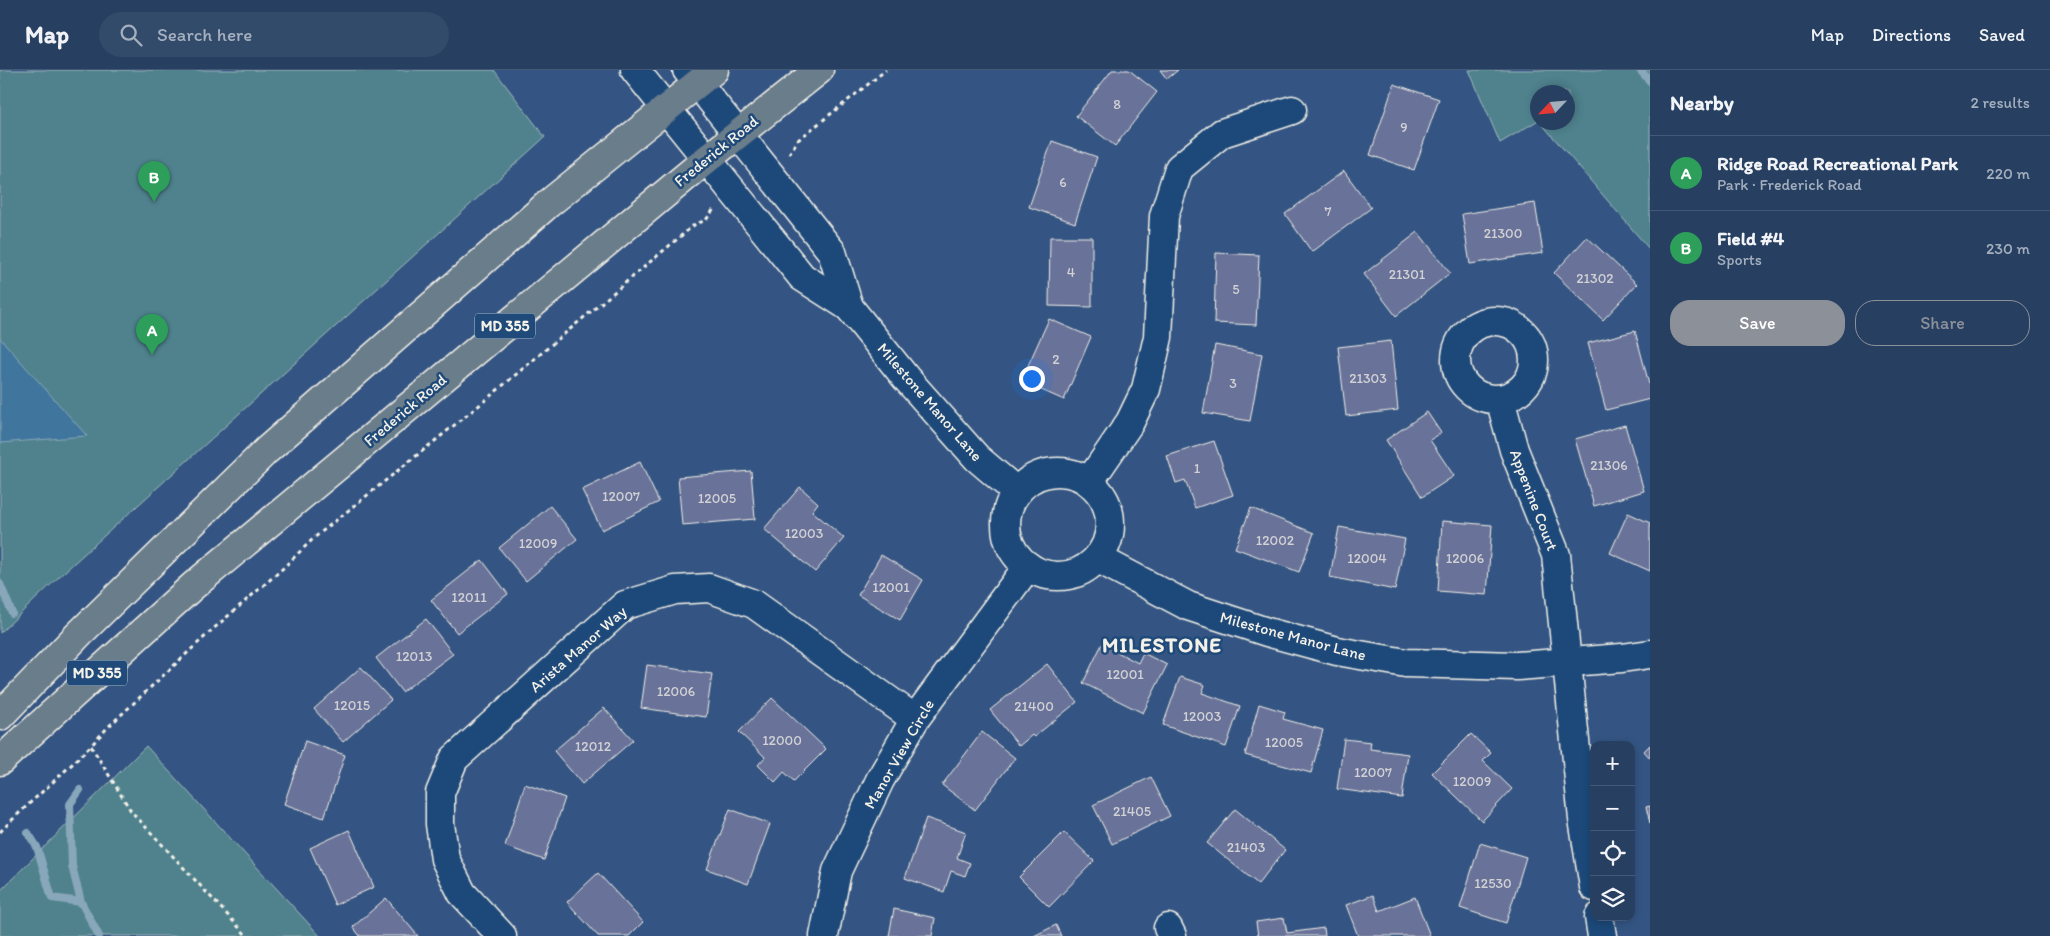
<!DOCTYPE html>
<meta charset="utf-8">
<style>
:root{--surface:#274062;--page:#334b6b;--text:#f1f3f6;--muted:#a4afbe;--line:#435977;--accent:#8c9099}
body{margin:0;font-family:Itim,sans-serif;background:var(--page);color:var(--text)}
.controls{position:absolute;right:15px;bottom:15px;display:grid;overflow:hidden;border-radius:10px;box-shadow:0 2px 8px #0003}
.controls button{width:45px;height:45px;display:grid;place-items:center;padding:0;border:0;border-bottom:1px solid var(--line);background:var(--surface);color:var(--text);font:25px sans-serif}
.compass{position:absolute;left:1530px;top:15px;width:45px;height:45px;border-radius:50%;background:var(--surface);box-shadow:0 2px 8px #0003;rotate:244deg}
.you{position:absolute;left:1031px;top:308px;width:18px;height:18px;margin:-12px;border:4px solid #fff;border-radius:50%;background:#1a73e8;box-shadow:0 0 0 8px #1a73e833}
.badge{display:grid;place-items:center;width:32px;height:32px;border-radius:50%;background:var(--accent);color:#fff;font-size:16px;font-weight:700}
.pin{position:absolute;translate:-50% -41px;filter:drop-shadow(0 1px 2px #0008)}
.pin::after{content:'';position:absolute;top:26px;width:18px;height:15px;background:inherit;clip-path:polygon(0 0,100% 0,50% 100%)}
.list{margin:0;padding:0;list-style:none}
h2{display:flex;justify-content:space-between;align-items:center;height:65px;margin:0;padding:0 20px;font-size:21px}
h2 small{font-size:16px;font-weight:400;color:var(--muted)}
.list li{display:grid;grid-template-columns:32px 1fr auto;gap:15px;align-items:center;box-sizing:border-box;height:75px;padding:0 20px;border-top:1px solid var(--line)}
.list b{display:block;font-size:19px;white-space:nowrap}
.list p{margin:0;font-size:16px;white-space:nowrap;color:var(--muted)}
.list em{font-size:16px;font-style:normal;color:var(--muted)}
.actions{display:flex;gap:10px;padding:15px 20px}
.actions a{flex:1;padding:11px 0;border:1px solid var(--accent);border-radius:20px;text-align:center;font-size:18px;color:var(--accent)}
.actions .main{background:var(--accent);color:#fff}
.icon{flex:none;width:28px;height:28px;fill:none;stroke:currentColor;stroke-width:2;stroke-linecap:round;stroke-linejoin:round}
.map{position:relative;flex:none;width:1650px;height:866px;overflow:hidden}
header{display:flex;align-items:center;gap:30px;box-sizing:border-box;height:70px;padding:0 25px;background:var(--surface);border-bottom:1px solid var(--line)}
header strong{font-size:24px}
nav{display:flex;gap:28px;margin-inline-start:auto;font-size:18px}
.search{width:350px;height:45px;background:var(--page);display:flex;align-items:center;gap:12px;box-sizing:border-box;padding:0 18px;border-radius:28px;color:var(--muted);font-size:19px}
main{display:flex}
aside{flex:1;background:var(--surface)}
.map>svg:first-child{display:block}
.green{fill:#50828d;stroke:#a2baba}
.water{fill:#40769d;stroke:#88a7bb}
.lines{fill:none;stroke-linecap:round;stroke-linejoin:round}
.stream{stroke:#88a7bb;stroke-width:8}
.building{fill:#697299;stroke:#f4f1e8}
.minor-casing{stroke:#f4f1e8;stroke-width:31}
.major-casing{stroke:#f4f1e8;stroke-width:31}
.path{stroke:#f4f1e8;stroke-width:3;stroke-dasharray:4 4;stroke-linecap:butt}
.minor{stroke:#1f4a7a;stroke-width:28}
.major{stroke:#6b7d8b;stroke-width:28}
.labels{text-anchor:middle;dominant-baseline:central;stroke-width:5;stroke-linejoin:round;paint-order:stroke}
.number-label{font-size:14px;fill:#d1d1d4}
.shield{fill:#1f4a7a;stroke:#b4bfc7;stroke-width:1}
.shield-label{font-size:15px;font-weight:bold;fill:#f4f1e8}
.street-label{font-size:16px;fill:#f4f1e8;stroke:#1f4a7a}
.district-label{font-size:21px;font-weight:bold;letter-spacing:1px;fill:#f4f1e8;stroke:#1f4a7a}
</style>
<header>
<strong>Map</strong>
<div class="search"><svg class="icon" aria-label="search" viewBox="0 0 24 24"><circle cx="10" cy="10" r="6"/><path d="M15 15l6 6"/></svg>Search here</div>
<nav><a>Map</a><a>Directions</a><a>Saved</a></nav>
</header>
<main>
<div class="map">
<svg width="1650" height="866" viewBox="0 0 1650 866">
<rect width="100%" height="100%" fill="#345583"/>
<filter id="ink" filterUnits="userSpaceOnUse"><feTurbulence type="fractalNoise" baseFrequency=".02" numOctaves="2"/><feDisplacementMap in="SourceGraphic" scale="10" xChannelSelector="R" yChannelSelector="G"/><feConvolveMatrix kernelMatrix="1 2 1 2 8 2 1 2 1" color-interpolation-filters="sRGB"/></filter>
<g filter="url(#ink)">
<g class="green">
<path d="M0 0H494L545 67 63 503 0 563Z"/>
<path d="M1469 0H1650V180L1541 53 1568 52V22H1538L1537 51 1500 73Z"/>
<path d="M146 676 320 866H0V821Z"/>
</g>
<path class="water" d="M0 268 87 366 0 373Z"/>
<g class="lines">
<g class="stream">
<path d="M1640 0 1650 11"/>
<path d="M0 514 12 543"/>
<path d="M80 720 70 734 72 796 81 832"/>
<path d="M28 763 37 777 52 828 81 832 99 866"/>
</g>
</g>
<g class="building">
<path d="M1112 0H1129L1157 22 1115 76 1076 46Z"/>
<path d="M1160 0H1178L1167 9Z"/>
<path d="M1394 14 1439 29 1414 100 1370 85Z"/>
<path d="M1052 71 1097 87 1075 153 1029 137Z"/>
<path d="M1344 101 1371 138 1312 182 1285 144Z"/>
<path d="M1535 133 1543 183 1470 194 1462 144Z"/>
<path d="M1418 162 1450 203 1396 246 1364 204Z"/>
<path d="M1050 167H1092V237L1049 236Z"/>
<path d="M1587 167 1637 214 1603 250 1554 203Z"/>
<path d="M1216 183 1259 185 1256 255 1214 253Z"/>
<path d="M1049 249 1091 267 1064 330 1021 311Z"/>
<path d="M1635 261 1650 318V329L1606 340 1588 273Z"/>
<path d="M1391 271 1398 340 1346 346 1338 277Z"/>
<path d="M1215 275 1262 284 1250 351 1203 343Z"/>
<path d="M1427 342 1441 363 1430 370 1454 406 1422 427 1386 370Z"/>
<path d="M1625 355 1644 421 1594 436 1575 369Z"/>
<path d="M1214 371 1233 425 1195 438 1185 410 1176 413 1167 386Z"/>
<path d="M640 392 659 432 602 460 582 420Z"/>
<path d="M751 401 755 449 682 455 678 407Z"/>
<path d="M800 417 818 433 812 441 844 468 815 502 764 459Z"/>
<path d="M550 436 577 469 526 511 499 478Z"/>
<path d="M1251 438 1314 463 1299 502 1235 478Z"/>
<path d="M1628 443 1650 453V501L1610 483Z"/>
<path d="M1442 451 1492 455 1487 525 1438 521Z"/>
<path d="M1339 457 1405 469 1395 520 1330 507Z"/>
<path d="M881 485 923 510 900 550 858 525Z"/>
<path d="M482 490 508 524 457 563 431 530Z"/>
<path d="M426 549 453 584 402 622 376 588Z"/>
<path d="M1102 574 1138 593 1143 583 1167 595 1143 643 1083 613Z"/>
<path d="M1047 594 1077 632 1034 667 1032 665 1019 676 990 640Z"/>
<path d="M647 595 712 604 706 647 641 638Z"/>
<path d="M361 597 391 630 343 672 314 639Z"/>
<path d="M1180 607 1205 615 1202 623 1240 636 1226 677 1163 655Z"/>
<path d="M772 628 826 679 794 711 784 702 775 712 758 695 765 687 739 662Z"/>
<path d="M1259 634 1285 642 1283 649 1323 660 1311 703 1245 685Z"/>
<path d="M604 638 633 670 582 714 554 681Z"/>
<path d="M982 662 1015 688 975 740 942 715Z"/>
<path d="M1471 664 1491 683 1483 691 1512 719 1482 751 1432 703Z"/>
<path d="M1344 669 1371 672 1370 679 1408 684 1402 728 1337 719Z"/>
<path d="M305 671 345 685 324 748 284 734Z"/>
<path d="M1650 675V688L1644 681Z"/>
<path d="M1151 707 1170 746 1112 774 1093 735Z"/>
<path d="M525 714 565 728 544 790 505 776Z"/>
<path d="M1650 736V753L1646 737Z"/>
<path d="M730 739 770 754 748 814 707 799Z"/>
<path d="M1235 739 1285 780 1258 814 1207 773Z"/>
<path d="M926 748 966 762 957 788 970 793 965 806 951 801 944 822 905 808Z"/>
<path d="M349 760 374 817 335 835 310 778Z"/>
<path d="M1064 762 1094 791 1049 837 1019 807Z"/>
<path d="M1480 773 1526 787 1506 853 1460 838Z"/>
<path d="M598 803 643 852 629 866H598L567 832Z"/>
<path d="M1373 825 1379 841 1415 827 1430 866H1358L1346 835Z"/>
<path d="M386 828 418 866H360L353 857Z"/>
<path d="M894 839 935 848 932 866H889Z"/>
<path d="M1284 848 1287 863 1324 858 1325 866H1258L1256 852Z"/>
<path d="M1056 855 1061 866H1034Z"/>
</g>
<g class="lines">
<g class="minor-casing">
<g id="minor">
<path d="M635 0 802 207 849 237 906 308 977 388 1017 422"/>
<path d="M687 0 832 182 849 237"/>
<circle cx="1495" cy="290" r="39"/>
<path d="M1500 329 1514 380 1556 485 1583 749 1594 817"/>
<circle cx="1058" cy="454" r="52"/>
<path d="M1089 412 1130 352 1146 319 1158 267 1164 146 1179 98 1222 63 1292 40"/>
<path d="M1097 488 1188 536 1267 562 1337 581 1406 593 1517 596 1622 588 1650 584"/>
<path d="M1599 847 1602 866"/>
<path d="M1168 858 1172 866"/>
<path d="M502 866 462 823 445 789 440 754V723L454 689 625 535 675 520 709 518 754 534 915 649"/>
<path d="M824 866 837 801 880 710 915 649 1028 496"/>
</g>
</g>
<g class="major-casing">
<g id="major">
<path d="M0 646 78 565 267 380 548 134 714 0"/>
<path d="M0 691 193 516 707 89 819 0"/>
</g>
</g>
<g class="path">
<path d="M789 84 798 70 886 0"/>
<path d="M91 676 131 741 247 866"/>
<path d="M0 762C34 727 75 695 107 658L212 560 280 501 314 468 482 333 694 155 706 150 714 139"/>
</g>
<use href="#minor" class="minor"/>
<use href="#major" class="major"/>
</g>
</g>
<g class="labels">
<g class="number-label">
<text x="1117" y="34">8</text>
<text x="1404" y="57">9</text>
<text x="1063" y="112">6</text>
<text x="1328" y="141">7</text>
<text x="1503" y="163">21300</text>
<text x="1071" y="202">4</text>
<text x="1407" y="204">21301</text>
<text x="1595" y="208">21302</text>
<text x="1236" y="219">5</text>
<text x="1056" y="289">2</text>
<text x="1368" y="308">21303</text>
<text x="1233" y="313">3</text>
<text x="1609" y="395">21306</text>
<text x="1197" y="398">1</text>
<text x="621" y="426">12007</text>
<text x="717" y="428">12005</text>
<text x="804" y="463">12003</text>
<text x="1275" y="470">12002</text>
<text x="538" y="473">12009</text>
<text x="1367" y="488">12004</text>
<text x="1465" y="488">12006</text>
<text x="891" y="517">12001</text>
<text x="469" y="527">12011</text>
<text x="414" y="586">12013</text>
<text x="1125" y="604">12001</text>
<text x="676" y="621">12006</text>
<text x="352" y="635">12015</text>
<text x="1034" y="636">21400</text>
<text x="1202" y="646">12003</text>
<text x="782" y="670">12000</text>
<text x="1284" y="672">12005</text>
<text x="593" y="676">12012</text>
<text x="1373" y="702">12007</text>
<text x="1472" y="711">12009</text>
<text x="1132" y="741">21405</text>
<text x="1246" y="777">21403</text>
<text x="1493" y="813">12530</text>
</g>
<g class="shield">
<rect x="475" y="243.5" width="60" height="25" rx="4"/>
<rect x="67" y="590.5" width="60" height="25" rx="4"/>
</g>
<g class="shield-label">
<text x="505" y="256">MD 355</text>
<text x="97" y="603">MD 355</text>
</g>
<g class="street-label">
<text transform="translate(716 81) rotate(-39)">Frederick Road</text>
<text transform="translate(930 332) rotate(49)">Milestone Manor Lane</text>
<text transform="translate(405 340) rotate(-40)">Frederick Road</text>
<text transform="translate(1534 430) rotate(69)">Appenine Court</text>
<text transform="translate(1293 566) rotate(15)">Milestone Manor Lane</text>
<text transform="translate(578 579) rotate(-41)">Arista Manor Way</text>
<text transform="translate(899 684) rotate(-60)">Manor View Circle</text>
</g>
<g class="district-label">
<text x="1162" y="574">MILESTONE</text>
</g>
</g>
</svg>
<div class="controls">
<button>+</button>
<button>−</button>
<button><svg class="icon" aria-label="locate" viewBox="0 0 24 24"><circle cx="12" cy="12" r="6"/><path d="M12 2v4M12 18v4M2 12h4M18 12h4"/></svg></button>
<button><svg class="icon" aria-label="layers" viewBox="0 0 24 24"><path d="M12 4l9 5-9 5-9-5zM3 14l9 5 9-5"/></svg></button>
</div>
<svg class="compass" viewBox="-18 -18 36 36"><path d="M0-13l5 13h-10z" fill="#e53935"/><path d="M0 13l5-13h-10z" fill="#a4afbe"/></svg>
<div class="you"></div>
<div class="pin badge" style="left:152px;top:285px;background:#2e9e5b">A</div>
<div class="pin badge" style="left:154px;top:132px;background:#2e9e5b">B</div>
</div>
<aside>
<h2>Nearby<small>2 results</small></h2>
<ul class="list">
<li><span class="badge" style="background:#2e9e5b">A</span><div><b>Ridge Road Recreational Park</b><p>Park · Frederick Road</p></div><em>220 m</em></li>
<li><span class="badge" style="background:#2e9e5b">B</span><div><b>Field #4</b><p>Sports</p></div><em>230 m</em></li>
</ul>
<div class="actions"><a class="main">Save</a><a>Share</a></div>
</aside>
</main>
